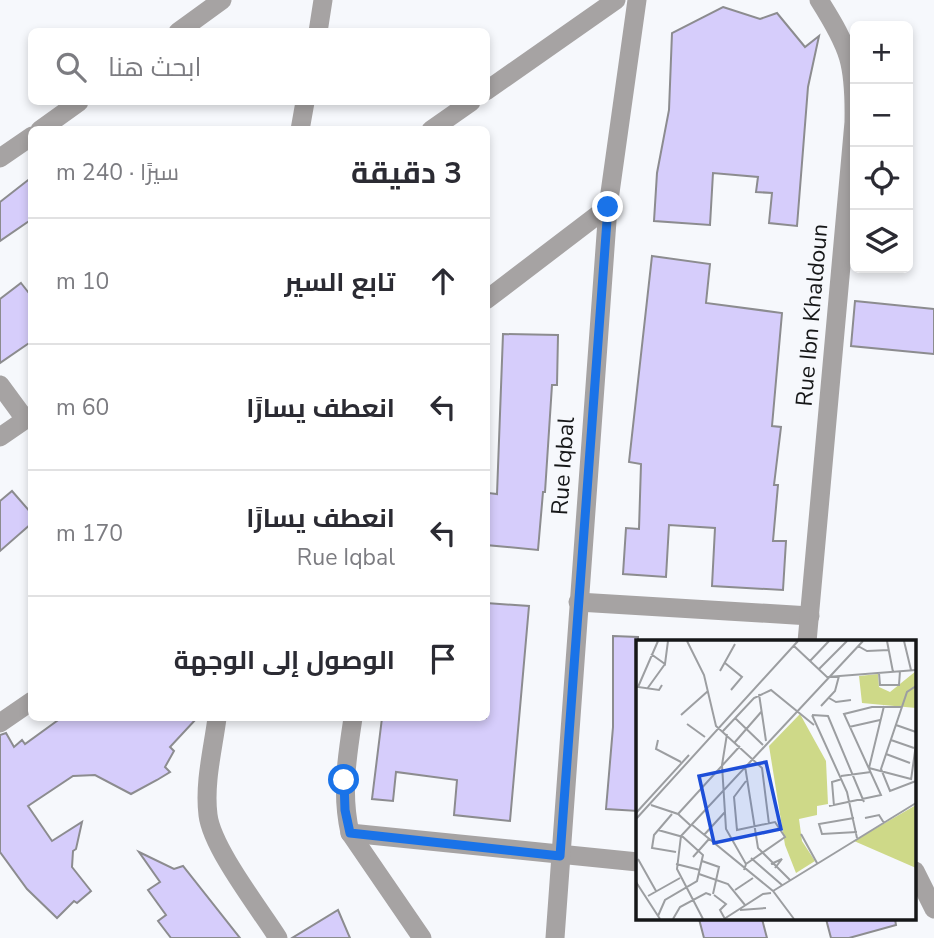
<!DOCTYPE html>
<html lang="ar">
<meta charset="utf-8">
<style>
:root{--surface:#fff;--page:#f2f2f3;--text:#2b2b33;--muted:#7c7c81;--line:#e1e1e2}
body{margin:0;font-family:"Nunito Sans",Cairo,sans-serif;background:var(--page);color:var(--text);direction:rtl}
.controls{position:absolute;right:21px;top:21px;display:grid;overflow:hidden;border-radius:10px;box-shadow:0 4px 10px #0003}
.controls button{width:63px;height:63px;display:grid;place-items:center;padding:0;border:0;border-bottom:2px solid var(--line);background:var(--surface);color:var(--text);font:35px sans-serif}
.stop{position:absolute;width:21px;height:21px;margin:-16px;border:5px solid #1a73e8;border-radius:50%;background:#fff}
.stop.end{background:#1a73e8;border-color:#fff;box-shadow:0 2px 7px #0008}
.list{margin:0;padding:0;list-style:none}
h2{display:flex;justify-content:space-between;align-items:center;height:91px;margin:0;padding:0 28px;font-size:30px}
h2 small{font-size:23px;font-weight:400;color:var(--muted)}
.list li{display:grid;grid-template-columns:46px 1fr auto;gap:21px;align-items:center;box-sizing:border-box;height:126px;padding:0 28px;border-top:2px solid var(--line)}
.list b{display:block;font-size:26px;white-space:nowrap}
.list p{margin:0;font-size:23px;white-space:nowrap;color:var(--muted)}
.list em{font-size:23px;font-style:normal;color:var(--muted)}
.icon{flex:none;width:38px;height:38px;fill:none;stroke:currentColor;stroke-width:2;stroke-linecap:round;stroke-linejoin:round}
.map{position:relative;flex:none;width:934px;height:938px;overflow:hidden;direction:ltr}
.search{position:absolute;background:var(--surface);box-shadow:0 4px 10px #0003;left:28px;top:28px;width:462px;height:77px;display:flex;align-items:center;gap:18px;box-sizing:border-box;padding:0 24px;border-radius:10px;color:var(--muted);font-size:26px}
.panel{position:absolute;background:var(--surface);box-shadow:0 4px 10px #0003;left:28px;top:126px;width:462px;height:595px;border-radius:10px;direction:rtl}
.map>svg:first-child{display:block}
.building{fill:#d6cdfb;stroke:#8c8c8f;stroke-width:2}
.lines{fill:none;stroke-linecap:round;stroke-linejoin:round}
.minor{stroke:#a6a3a3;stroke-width:19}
.route{stroke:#1a73e8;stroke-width:9}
.labels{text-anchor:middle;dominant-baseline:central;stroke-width:5;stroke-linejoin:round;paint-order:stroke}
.street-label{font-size:23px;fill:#161718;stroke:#f6f8fc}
.inset-road{fill:none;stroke:#9c9ea1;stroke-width:2}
.view{fill:#1d4ed8;fill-opacity:0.15;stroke:#1d4ed8;stroke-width:3.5}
.inset-edge{fill:none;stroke:#161718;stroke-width:3.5}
</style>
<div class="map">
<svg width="934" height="938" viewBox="0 0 934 938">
<rect width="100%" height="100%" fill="#f6f8fc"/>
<g class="building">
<path d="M723 7 760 19 777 13 805 47 819 36 808 87 797 226 769 223 772 193 756 192 758 177 713 173 710 225 654 221 657 173 669 110 672 33Z"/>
<path d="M32 177V219L0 241V202Z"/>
<path d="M652 256 710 264 706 303 782 313 772 426 781 427 774 485H778L773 541H786L783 590 712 586 715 528 669 525 666 577 623 574 626 528 639 529 641 464 629 462Z"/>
<path d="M21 283 32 297V341L0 363V299Z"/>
<path d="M855 301 934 309V354L851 346Z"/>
<path d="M503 334 558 335 557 385H552L545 492H543L538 550 486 545 489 493 497 494Z"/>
<path d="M12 491 32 514V523L0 551V501Z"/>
<path d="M486 603 529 606 510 821 454 815 457 780 396 772 393 801 372 799 382 718H486Z"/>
<path d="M613 636 638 637V811L606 809 613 727Z"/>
<path d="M61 718H197L170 747 174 751 165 767 170 772 157 780 131 794 95 775 73 776 28 806 52 841 82 822 76 849 73 851 72 867 91 891 77 903 74 901 57 918 27 889 0 852V735L6 733 14 747 22 740 25 744Z"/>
<path d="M139 852 174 869 183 866 240 938H171L158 921 166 915 148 890 160 882Z"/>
<path d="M338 910 350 938H292Z"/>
<path d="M699 919H762L767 938H704Z"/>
<path d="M826 919H895L896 925 849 938H831Z"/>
</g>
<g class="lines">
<g class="minor">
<path d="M178 32 222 0"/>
<path d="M318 32 323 0"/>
<path d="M486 91 616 0"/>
<path d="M40 130 79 102"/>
<path d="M300 130 305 102"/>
<path d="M431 130 471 102"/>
<path d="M0 158 32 136"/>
<path d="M486 300 608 207"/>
<path d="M0 385 25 419"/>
<path d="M0 437 32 415"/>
<path d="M578 602 810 616"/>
<path d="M807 642 854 122C855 64 850 49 819 0"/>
<path d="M217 718C213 749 204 783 208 815 212 848 259 908 278 938"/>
<path d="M353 718C347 757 341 793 350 833L638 862"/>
<path d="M0 723 32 701"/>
<path d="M350 833 422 938"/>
<path d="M915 871 934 909"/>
<path d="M555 938 608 207 637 0"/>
</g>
</g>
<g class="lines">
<path class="route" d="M344 780 345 810 350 833 560 856 608 207"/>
</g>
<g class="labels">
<g class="street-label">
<text transform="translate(812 315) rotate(-85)">Rue Ibn Khaldoun</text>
<text transform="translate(563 466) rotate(-86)">Rue Iqbal</text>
</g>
</g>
<g transform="translate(636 640)">
<rect width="280" height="280" fill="#f6f8fc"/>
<path d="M280 31V68L226 63 223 36 242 34 243 47 254 52ZM164 74 190 121 192 164 181 166V175L163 179 166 201 179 221 160 233 149 205 133 106Z" fill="#ced988"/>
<path d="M280 165V228L218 201Z" fill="#ced988"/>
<path class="inset-road" d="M22 1 2 47 23 50 26 45M51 1 68 35 80 86 126 128 133 184M251 1 257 32M268 1 275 30M158 6 191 37 280 30M222 6 231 11 253 10M15 14 29 24 32 1M174 21 193 1M89 23 106 37 95 50M183 29 211 1M84 31 99 4M243 33 244 45H263L264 31M280 46 271 52 245 129 254 151 280 141M11 49 29 24M123 54 130 101M193 58 200 62 215 60M185 66 199 51 203 36M248 66 233 128 275 139M45 75 72 51M176 75 211 152 221 198M176 75 192 76 228 162M99 78 127 105M51 84 69 97M260 85 280 92M213 87 244 80M87 91 118 58 135 50 178 85M91 94 86 125 90 189 110 224 108 230M22 100 20 109 45 122M255 100 278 108M99 102 126 71M250 114 274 123M109 126 122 208 154 240M205 136 235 132M275 140 280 104M15 165 42 174 54 185M193 166 245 155 208 74 236 67H266M198 166 196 142 206 139M0 173 53 115M36 174 18 195 16 208 40 212M42 174 104 106M218 178 183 184 186 194 221 192M229 178 243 175 248 183M0 179 162 1M55 184 137 251 158 279M22 190 47 197 67 215 61 241 29 260 22 276M165 194 181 223M68 195 89 172M57 217 73 199M115 218 146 245M2 219 20 251M66 221 83 227 77 254M40 224 64 230M110 224 149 197 139 182 101 190 98 157 110 141M135 224 146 219 139 228M63 234 92 244 109 265M0 242 24 279M99 250 117 238M137 251 280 163M78 255 90 264 84 270 89 279M12 256 44 238M104 270 130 268M37 279 44 267 70 253 75 255M67 279 41 229 45 196 227 1M88 279 127 254 135 253"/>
<path class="view" d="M130 122 145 189 78 203 63 136Z"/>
<rect width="280" height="280" class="inset-edge"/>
</g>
</svg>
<div class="controls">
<button>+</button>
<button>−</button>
<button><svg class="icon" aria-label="locate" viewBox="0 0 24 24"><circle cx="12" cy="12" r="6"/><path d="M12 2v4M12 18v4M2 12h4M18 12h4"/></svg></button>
<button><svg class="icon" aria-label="layers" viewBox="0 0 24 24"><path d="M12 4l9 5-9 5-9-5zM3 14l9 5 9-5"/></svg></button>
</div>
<div class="stop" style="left:344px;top:780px"></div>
<div class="stop end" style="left:608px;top:207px"></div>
<div class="search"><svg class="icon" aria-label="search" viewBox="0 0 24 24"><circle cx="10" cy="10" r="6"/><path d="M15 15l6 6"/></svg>ابحث هنا</div>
<section class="panel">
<h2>3 دقيقة<small>سيرًا · 240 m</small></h2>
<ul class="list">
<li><svg class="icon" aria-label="ahead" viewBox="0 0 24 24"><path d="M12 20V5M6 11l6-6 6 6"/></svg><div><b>تابع السير</b></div><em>10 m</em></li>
<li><svg class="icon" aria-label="left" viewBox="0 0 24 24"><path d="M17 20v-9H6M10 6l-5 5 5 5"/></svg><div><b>انعطف يسارًا</b></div><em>60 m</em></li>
<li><svg class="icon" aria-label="left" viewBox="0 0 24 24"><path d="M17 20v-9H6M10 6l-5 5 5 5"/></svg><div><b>انعطف يسارًا</b><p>Rue Iqbal</p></div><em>170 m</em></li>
<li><svg class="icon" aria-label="arrive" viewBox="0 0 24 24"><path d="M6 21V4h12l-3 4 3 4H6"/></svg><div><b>الوصول إلى الوجهة</b></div></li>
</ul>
</section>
</div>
